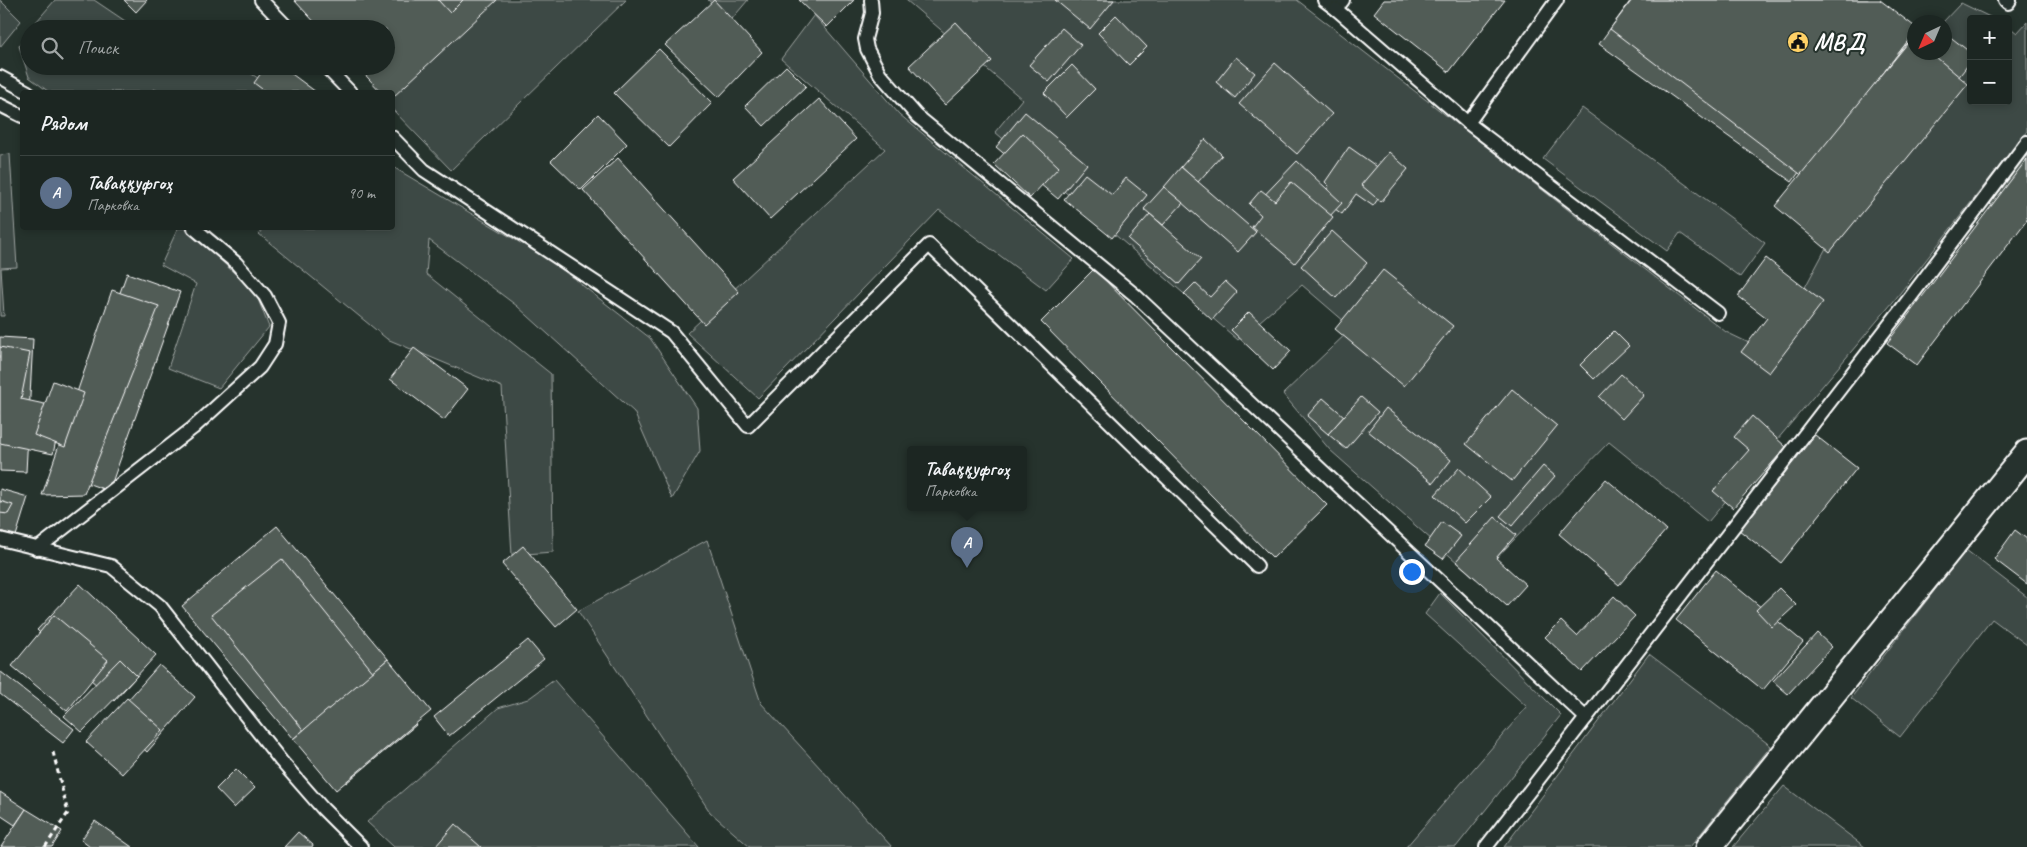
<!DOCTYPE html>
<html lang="ru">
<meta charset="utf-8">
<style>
:root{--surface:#1c2622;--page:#252e2a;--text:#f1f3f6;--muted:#a0a5a5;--line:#3a4340;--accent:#ea580c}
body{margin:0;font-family:Caveat,sans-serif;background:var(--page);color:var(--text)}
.controls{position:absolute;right:15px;top:15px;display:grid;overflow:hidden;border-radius:5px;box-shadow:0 2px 8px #0003}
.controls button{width:45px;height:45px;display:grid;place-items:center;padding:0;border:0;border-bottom:1px solid var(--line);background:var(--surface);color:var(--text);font:25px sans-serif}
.compass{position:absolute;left:1907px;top:15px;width:45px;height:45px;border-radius:50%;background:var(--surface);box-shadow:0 2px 8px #0003;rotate:224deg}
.you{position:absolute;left:1411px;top:571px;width:18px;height:18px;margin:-12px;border:4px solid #fff;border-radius:50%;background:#1a73e8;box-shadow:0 0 0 8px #1a73e833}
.badge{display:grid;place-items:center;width:32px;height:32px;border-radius:50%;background:var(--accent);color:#fff;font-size:16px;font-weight:700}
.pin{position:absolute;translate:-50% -41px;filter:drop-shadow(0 1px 2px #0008)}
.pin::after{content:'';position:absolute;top:26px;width:18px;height:15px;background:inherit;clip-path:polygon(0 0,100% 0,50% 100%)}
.popup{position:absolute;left:907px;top:446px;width:120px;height:65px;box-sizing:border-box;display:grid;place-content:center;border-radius:5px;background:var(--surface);filter:drop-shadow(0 1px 4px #0005);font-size:16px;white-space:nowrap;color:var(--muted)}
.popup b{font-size:19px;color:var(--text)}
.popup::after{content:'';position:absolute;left:50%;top:100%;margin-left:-10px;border:10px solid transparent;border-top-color:var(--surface)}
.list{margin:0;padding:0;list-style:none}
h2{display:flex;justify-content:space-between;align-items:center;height:65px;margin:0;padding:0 20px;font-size:21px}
h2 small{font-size:16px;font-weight:400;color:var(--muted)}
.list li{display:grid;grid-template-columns:32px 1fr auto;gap:15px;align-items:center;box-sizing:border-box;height:75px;padding:0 20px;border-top:1px solid var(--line)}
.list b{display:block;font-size:19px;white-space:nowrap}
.list p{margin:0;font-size:16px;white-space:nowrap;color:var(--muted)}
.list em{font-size:16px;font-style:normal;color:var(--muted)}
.icon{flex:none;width:28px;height:28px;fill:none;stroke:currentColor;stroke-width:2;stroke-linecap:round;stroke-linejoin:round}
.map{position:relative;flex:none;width:2027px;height:847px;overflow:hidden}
.search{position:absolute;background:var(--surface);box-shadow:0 2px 8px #0003;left:20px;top:20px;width:375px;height:55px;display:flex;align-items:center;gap:12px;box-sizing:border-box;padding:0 18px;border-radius:28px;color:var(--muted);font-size:19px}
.panel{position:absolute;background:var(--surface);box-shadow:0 2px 8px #0003;left:20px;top:90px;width:375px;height:140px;border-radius:5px}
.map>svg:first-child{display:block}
.green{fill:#3e4944;stroke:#9ea4a2}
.building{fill:#515c57;stroke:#fff}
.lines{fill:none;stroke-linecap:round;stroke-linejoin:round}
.lane-casing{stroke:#fff;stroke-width:16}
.street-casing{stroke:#fff;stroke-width:29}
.path{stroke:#fff;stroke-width:3;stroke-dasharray:5 4;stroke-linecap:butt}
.lane{stroke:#26332d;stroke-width:12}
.street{stroke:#26332d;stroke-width:25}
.labels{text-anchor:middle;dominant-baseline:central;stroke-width:4;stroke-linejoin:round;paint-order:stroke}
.poi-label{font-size:24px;font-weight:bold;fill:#fff;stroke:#26332d;text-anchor:start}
</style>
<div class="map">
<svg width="2027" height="847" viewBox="0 0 2027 847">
<rect width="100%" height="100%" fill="#26332d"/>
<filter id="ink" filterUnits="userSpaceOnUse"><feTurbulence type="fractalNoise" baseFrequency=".02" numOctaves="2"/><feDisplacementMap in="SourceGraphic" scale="10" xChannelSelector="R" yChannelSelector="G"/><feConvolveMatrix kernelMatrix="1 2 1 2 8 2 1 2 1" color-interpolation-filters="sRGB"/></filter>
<g filter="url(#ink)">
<g class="green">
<path d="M0 0 21 21 0 47Z"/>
<path d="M55 0H94L137 29H30Z"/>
<path d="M487 0H626L451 170 393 110 391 92Z"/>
<path d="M708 0H748L731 20Z"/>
<path d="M906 0H1297L1726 332 1770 353 1842 218 1944 52V22H1943L1961 3 1994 19H1971V101H2008V26L2017 33 2027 22V131L1893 302 1708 522 1609 442 1476 579 1330 450 1283 394 1352 328 1302 285 1238 340 995 132 1022 99Z"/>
<path d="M814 15 899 114 1074 259 1046 290 939 210 758 398 687 333 885 149 781 59Z"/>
<path d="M29 31V66H239L280 92H161L154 89 149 92H49L29 77 19 46Z"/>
<path d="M1582 108 1765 243 1740 277 1680 233 1667 251 1543 159Z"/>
<path d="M10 154 17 267 1 268 4 316H0V155Z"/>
<path d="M393 167 551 261 650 338 697 408 700 451 672 499 634 412 517 306 429 240 426 274 551 374 553 552 512 555 502 387 387 339 259 234 263 228H392Z"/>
<path d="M178 228H187L256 294 269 327 219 388 168 368 196 284 161 265Z"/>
<path d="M707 540 761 703 892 847H750L710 812 578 611Z"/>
<path d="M1966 550 2027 597V645L1992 619 1900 737 1851 698Z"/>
<path d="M1440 593 1561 715 1456 847H1406L1527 707 1425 614Z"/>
<path d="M1649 654 1771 746 1690 847H1504Z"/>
<path d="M554 680 699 847H394L367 822 498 708 528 699Z"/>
<path d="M1784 786 1865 847H1733Z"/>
</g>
<g class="building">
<path d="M124 0H147L136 12Z"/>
<path d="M294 0H497L392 98V92H381L357 66H386V29H321Z"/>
<path d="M438 0H463L450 13Z"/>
<path d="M714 0 762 52 719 97 665 45Z"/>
<path d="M799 0H854L827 27Z"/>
<path d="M1055 0H1114L1090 29Z"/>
<path d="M1384 0H1505L1449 72 1374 13Z"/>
<path d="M1631 0H1868L1904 26 1792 182 1599 44Z"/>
<path d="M1632 0H1880L1914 26V33L1804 177 1610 29Z"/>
<path d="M1116 15 1147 47 1129 65 1098 33Z"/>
<path d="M956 22 992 61 945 105 909 66Z"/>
<path d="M1062 28 1081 45 1049 82 1029 65Z"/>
<path d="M1944 32 1971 53V61L1844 226 1795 188 1914 33V52H1944Z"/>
<path d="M1912 38 1914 40V52H1930L1968 84 1830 252 1775 206Z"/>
<path d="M659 49 712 103 669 147 614 93Z"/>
<path d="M1236 57 1255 73 1235 98 1216 82Z"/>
<path d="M1275 63 1332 114 1297 154 1239 104Z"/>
<path d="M1072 65 1095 89 1067 117 1044 93Z"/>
<path d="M266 66H281L316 92H266L254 83Z"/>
<path d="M786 66 806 86 764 126 745 106Z"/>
<path d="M819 99 856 139 770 219 733 178Z"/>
<path d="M1025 112 1087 164 1058 199 996 147Z"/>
<path d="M598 114 627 144 581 190 551 161Z"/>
<path d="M1023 133 1059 167 1030 198 994 164Z"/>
<path d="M1205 139 1222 155 1198 182 1181 167Z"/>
<path d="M1349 147 1393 178 1373 206 1356 194 1342 214 1320 198 1329 186 1325 182Z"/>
<path d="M1389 152 1408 169 1381 202 1361 185Z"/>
<path d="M2027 153V204L2022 210 2012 203 2004 214 1990 204Z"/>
<path d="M618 158 739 292 704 324 583 190Z"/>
<path d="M2027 159V220L1917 365 1887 343Z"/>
<path d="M1297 161 1342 203 1301 247 1255 205Z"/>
<path d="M1181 167 1256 232 1238 252 1164 187Z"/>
<path d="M1085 174 1112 195 1126 178 1147 195 1112 238 1064 199Z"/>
<path d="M1291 182 1333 217 1295 263 1252 227 1261 215 1249 204 1261 190 1275 201Z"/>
<path d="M1164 187 1183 203 1163 225 1144 209Z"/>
<path d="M1150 214 1201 259 1179 284 1128 239Z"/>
<path d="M1332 231 1367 263 1336 298 1301 266Z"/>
<path d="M1766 258 1823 302 1769 373 1741 352 1767 318 1738 296Z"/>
<path d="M1094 269 1327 505 1273 558 1041 322Z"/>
<path d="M1383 270 1453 326 1404 386 1335 329Z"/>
<path d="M127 273 180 292 109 491 56 472Z"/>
<path d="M1225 281 1237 292 1212 320 1184 294 1195 283 1210 297Z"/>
<path d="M112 290 159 306 84 494 42 495Z"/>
<path d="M1249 312 1291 351 1273 370 1231 330Z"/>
<path d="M1614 331 1629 346 1594 379 1580 365Z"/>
<path d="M0 337 33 339 26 472 0 471Z"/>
<path d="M0 347 30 353 21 399 63 408 53 454 0 443Z"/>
<path d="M414 348 468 389 444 420 390 379Z"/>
<path d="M1621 374 1644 395 1622 419 1599 397Z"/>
<path d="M53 381 84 393 65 447 34 435Z"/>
<path d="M1512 389 1557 426 1512 481 1466 444Z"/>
<path d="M1361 397 1378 412 1346 449 1328 434Z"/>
<path d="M1323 398 1344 416 1328 434 1307 416Z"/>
<path d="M1386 408 1451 460 1433 483 1368 431Z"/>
<path d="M1752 416 1786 447 1733 508 1713 491 1749 450 1734 437Z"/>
<path d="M1815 435 1857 468 1781 563 1739 530Z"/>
<path d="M1543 466 1555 476 1512 526 1500 516Z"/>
<path d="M1459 468 1491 497 1465 523 1435 495Z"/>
<path d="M1606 479 1666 530 1619 585 1559 534Z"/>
<path d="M0 489 28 497 16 536 0 531Z"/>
<path d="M0 501 13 505 8 514 0 513Z"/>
<path d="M1495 517 1516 535 1496 558 1526 585 1507 606 1456 561Z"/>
<path d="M1442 522 1461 536 1443 559 1425 546Z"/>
<path d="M277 526 388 659 293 739 182 606Z"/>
<path d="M2015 530 2027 539V584L1994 559Z"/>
<path d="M523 546 577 609 556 627 502 564Z"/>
<path d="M282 559 416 725 346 783 211 615Z"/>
<path d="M1716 570 1803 642 1763 690 1676 620Z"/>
<path d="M80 584 156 655 114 701 37 630Z"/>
<path d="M1779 588 1796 605 1772 627 1756 610Z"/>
<path d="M1614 596 1635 616 1582 672 1545 637 1561 621 1577 636Z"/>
<path d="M54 615 108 660 67 711 12 666Z"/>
<path d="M1817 633 1832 647 1788 694 1773 681Z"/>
<path d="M528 640 544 659 449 736 434 717Z"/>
<path d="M120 659 137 676 82 732 64 716Z"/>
<path d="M388 659 431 711 336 790 293 739Z"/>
<path d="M159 665 195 697 147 752 111 719Z"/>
<path d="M1 672 74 729 63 743 0 694Z"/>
<path d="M127 698 163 730 122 774 86 742Z"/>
<path d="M236 769 255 788 234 808 216 789Z"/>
<path d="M0 792 26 809 15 825 0 815Z"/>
<path d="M26 809 62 831 52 847H1Z"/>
<path d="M95 821 132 847H90L81 840Z"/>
<path d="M455 824 481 847H435Z"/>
<path d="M298 832 313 845 312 847H284Z"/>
</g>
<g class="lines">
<g class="lane-casing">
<g id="lane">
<path d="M261 0 289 29"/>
<path d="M871 0 872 13 865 39 867 49 880 74 917 116 1135 295 1586 718 1486 847"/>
<path d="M1324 0 1336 9 1343 0"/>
<path d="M2005 0 2008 3 2010 0"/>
<path d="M1336 9 1468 123 1557 0"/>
<path d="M325 66 350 92"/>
<path d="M0 77 28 92"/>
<path d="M0 105 22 116"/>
<path d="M1468 123 1718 313"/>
<path d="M392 137 424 170 671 332 748 426 929 245 1257 566"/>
<path d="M0 539 111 566 160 606 281 761 323 809 361 847"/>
<path d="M37 549 193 428 260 367 275 344 279 323 265 296 236 263 194 228"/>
<path d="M1586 718 1900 311 2027 142"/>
</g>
</g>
<g class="street-casing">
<path id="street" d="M1709 847 2027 453"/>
</g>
<path class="path" d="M45 847 68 813 53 752"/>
<use href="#lane" class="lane"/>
<use href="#street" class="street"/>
</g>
</g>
<defs>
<g id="civic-disc" transform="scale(1.125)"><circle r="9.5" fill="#ffd166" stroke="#26332d"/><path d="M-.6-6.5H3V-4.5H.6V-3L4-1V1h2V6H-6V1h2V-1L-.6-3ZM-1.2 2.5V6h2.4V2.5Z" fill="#111"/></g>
</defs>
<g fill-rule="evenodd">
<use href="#civic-disc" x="1798" y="42"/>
</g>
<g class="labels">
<g class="poi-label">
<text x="1814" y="42">МВД</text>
</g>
</g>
</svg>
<div class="controls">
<button>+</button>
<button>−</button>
</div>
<svg class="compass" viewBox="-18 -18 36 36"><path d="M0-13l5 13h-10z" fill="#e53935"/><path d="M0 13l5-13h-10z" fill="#a0a5a5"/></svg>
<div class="you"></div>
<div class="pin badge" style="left:967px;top:568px;background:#5c6f8a">A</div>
<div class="popup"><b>Таваққуфгоҳ</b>Парковка</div>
<div class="search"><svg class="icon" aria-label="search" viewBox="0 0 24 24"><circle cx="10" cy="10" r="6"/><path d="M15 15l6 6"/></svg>Поиск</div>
<section class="panel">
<h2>Рядом<small></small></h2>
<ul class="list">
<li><span class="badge" style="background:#5c6f8a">A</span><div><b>Таваққуфгоҳ</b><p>Парковка</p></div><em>90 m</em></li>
</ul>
</section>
</div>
